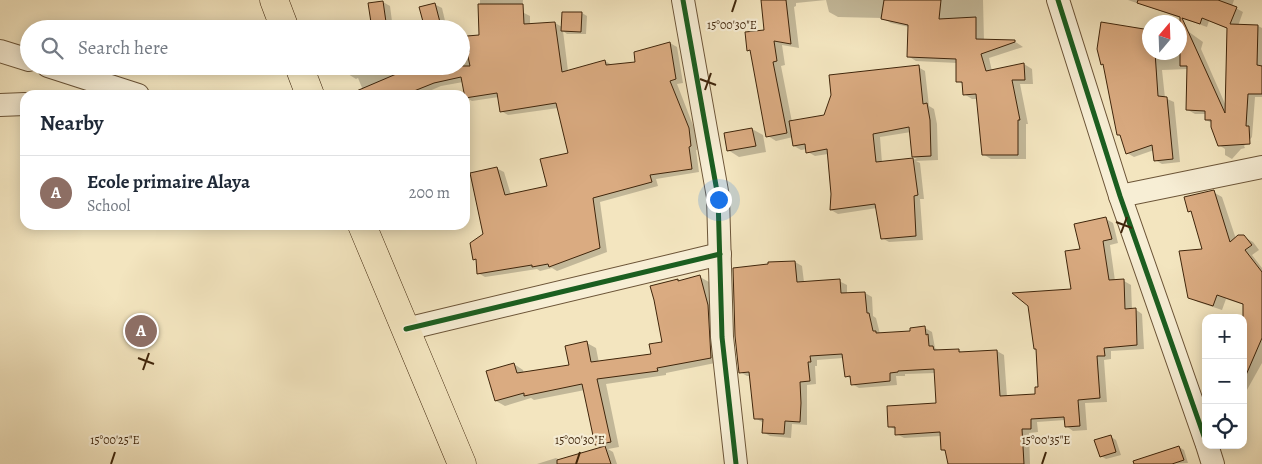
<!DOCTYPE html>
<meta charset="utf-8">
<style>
:root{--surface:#fff;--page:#f6f6f7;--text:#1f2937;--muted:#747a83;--line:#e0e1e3;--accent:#0b8043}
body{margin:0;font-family:Alegreya,serif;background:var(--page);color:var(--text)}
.controls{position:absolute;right:15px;bottom:15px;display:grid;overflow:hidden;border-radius:10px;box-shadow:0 2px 12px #0003}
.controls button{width:45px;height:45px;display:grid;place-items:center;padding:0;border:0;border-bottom:1px solid var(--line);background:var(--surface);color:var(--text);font:25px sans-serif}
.compass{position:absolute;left:1142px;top:15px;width:45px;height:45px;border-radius:50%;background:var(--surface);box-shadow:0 2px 12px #0003;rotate:19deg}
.you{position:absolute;left:718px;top:199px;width:18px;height:18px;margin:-12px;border:4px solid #fff;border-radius:50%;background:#1a73e8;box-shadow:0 0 0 8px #1a73e833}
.badge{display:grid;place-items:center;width:32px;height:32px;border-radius:50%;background:var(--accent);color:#fff;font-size:16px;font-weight:700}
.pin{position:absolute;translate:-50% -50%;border:2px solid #fff;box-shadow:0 1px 5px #0006}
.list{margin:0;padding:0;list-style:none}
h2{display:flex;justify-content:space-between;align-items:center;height:65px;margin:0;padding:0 20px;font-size:21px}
h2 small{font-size:16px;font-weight:400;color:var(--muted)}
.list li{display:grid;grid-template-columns:32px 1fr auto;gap:15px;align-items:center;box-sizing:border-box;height:75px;padding:0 20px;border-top:1px solid var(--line)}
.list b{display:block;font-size:19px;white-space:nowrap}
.list p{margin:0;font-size:16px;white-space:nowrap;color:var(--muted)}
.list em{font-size:16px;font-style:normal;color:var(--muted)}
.icon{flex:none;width:28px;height:28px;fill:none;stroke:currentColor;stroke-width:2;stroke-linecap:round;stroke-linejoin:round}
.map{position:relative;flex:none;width:1262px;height:464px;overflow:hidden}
.search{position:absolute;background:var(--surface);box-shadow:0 2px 12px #0003;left:20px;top:20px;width:450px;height:55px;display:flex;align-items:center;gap:12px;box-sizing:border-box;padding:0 18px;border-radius:28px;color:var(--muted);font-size:19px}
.panel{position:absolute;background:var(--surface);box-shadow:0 2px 12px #0003;left:20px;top:90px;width:450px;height:140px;border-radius:15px}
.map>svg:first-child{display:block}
.shadow{fill:#0003;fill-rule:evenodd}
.building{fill:#daab81;stroke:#3f250b;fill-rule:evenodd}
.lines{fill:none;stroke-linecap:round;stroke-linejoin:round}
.street-casing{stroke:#6c5538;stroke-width:24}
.primary-casing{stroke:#3f250b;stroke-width:29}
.street{stroke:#f7eed5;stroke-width:22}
.primary{stroke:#f3e5bf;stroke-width:28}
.cycleway-casing{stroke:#f7eed5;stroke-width:8}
.cycleway{stroke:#1b5e20;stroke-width:5}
.ticks{fill:none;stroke:#3f250b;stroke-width:2}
.ticks-label{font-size:12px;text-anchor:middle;fill:#3f250b;stroke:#f7eed5;stroke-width:4.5;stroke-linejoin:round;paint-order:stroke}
</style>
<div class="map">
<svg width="1262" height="464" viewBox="0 0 1262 464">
<rect width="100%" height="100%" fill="#f3e5bf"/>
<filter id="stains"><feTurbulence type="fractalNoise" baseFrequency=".004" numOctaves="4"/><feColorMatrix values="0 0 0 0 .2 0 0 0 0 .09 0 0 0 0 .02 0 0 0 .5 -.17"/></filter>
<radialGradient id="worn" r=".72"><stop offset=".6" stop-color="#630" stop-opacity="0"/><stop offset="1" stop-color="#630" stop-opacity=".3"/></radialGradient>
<g class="shadow">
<path d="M480 0H523L522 12 530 16V25L555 23 562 27 582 13 587 16 586 34H567L563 31 568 71 605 61 612 65 637 63 670 43 677 47 683 83 677 84 696 133 697 150H696L699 172 656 179 658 186 600 202 607 252 557 271 552 268 540 271 537 269 485 277 478 273 477 260 474 259 485 235 496 168 504 172 511 195 548 187 570 154 558 108 508 115 501 111 499 97 472 101 465 97 463 82 441 86 420 95H365L358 78 356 79 348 74 346 66H461V38L480 36Z"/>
<path d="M762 0H983L984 41H1014L1023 47 989 58 992 71 1024 64 1032 69 1033 84H1020L1028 124H1026V159H991L983 154 977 99H972L964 94 963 84 958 81 957 63 916 61 908 56 909 27 891 23 882 18 838 17 829 12 826 0 796 3V6L794 7 799 48 782 45 785 65 781 66 792 122 825 116 918 67 925 71 929 106 934 109 937 124 938 160 916 161 920 163 924 199H920L923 240 889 242 882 238 877 208 838 214 831 210 832 194 828 154 815 156 808 152 807 149 801 150 794 146 793 137 776 141 768 136 751 51 749 50 765 31ZM911 132 913 157 917 159 882 163 880 137Z"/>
<path d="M1128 0H1234L1232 6 1243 12 1238 26H1258L1262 28V97H1255L1252 137 1244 146 1245 148 1241 149 1232 159 1225 155V149L1219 145 1212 123 1206 120V114H1195L1188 110V69L1162 70 1165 98 1174 102 1180 162 1162 164 1155 160 1154 150 1134 157 1127 153 1121 136 1119 135 1104 65 1102 64 1150 52H1180V36L1189 37V32L1203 42 1201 49 1226 106 1228 29 1209 21 1207 27Z"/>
<path d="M383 2 390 6 393 29H356L373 25Z"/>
<path d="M434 4 442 8 447 29H407L425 24Z"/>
<path d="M752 129 763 135 766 152 739 157 728 150Z"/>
<path d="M1213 192 1222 197 1236 239 1244 237 1253 242 1259 250 1252 255 1262 268V363L1243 397 1242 318 1247 306 1226 299 1222 310 1198 302 1189 297 1204 250 1192 212 1190 211Z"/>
<path d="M1106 219 1113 223 1118 243 1110 245 1115 281H1124L1131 285 1132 310 1135 309 1142 314 1144 349 1111 351V359L1104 360 1107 402 1085 403 1087 430 1073 431 1066 426 1065 420 1037 422 1038 432 1029 433 1030 464H949L947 452 942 450 941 436 904 438 897 434 896 430 889 426 938 404 936 373 905 374V376H896L897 385 859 388 852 384V379L846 376 843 358 817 360V366H815L816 384 807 385V425L792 424 791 438 770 436 763 432 764 423 755 418 751 376H747L740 372 795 262 802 266 804 282 839 281 847 285V294L865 293 872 297 873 316 876 318 880 334 911 332 925 328 932 332 935 348 940 351 958 350 964 353 997 351 1004 355 1007 397 1036 395 1040 388 1037 350 1035 349 1073 290 1081 250Z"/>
<path d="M700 277 709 282 716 310 720 362 666 373V375L606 384 619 447 608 449 613 452 617 464H537L556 458 560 460 602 448 596 445 585 390 534 400 531 398 505 406 496 401 514 364 523 370 524 373 571 366 587 343 596 348 599 363 652 355 663 343 678 280 680 282Z"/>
<path d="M1111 437 1116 440 1121 455 1106 459 1101 456Z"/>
<path d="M1179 447 1184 450 1188 463 1163 464Z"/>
</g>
<g class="building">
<path d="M761 0H786L791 44 774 41 777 61 773 62 787 133 766 137 750 50 747 51 745 32 764 30Z"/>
<path d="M884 0H941L939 19 976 17V39L1015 40V42L981 54 986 71 1024 63 1025 80H1012L1020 120H1018V155H982L976 94 963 95 962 82H956V59L907 57 908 25 881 19Z"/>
<path d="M1138 0H1218L1237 7 1230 24 1258 25 1257 65 1262 66V94H1248L1246 126H1249L1250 144 1218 146 1211 127V120H1205V111L1186 110 1187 66H1180V17L1137 3ZM1182 18 1200 24 1202 18 1227 28 1225 113Z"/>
<path d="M383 1 387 29H372L368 3Z"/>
<path d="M435 3 441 26 425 29 419 7Z"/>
<path d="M478 4H523L524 24 555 22 562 72 605 60 606 65 635 62 634 52 670 42 676 79 670 81 689 128 691 146 689 147 692 169 650 175 652 182 593 198 600 248 549 267 548 264 532 267V265L477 274 476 259 473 260 470 243 483 234 470 173 497 167 505 195 547 186 540 159 568 153 556 103 500 112 497 93 465 98 461 77 434 83 404 95H347L415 66H470L467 52H469L467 36 479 35Z"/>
<path d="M562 12H582L581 32 561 31Z"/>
<path d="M1101 22 1150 30V52H1155L1158 96 1167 97 1173 159 1154 161 1152 145 1126 154 1120 135H1117L1103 64 1101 65 1097 49Z"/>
<path d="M919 65 923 104 927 103 930 120 931 156 912 157 909 127 873 134 876 162 913 158 918 195 914 196 916 236 881 239 875 204 830 210 831 194 827 149 806 153 805 144 793 146 789 121 824 115 831 95 829 75Z"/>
<path d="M752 128 756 146 727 151 724 133Z"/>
<path d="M1214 190 1230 242 1238 235H1244L1252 245 1245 250 1262 272V338L1243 382V304L1217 295 1213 306 1188 298 1179 251 1202 249 1191 211 1188 212 1184 197Z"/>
<path d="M1106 217 1112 239 1103 241 1109 280 1124 279 1125 309 1136 308 1137 345 1104 348 1105 356H1097L1100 398 1078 400 1080 426 1065 427 1064 417 1031 419V429H1022L1024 464H948L945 450H941L940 432 895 435V427H888L887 406 936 403 934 369 898 371V372L890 373V381L851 385 850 376 845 377 842 354 810 356 811 362H808L810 381 800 382 801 403 800 422 785 421 784 434 762 433 763 419H754L749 372 739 373 735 336 733 268 768 264V262L795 261 797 282 840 279 841 293 865 292 867 313H869L873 331H876V333L910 331V328L925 326 926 335 928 334 929 346H933L934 350 959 349V352L997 350 1000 396 1035 394V387H1038L1036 349H1034L1028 306 1012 293 1071 289 1065 251 1080 249 1074 224Z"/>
<path d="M700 275 708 305 711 358 657 368 658 371 597 379 611 442 595 445 582 384 524 396V393L495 401 486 371 514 363 517 373 569 365 565 346 587 341 591 362 651 354 649 344 662 342 654 300 650 286 678 279V281Z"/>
<path d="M1111 435 1116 452 1100 457 1094 440Z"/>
<path d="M605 446 611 464H557V460Z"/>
<path d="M1179 446 1184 460 1172 464H1134L1133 461Z"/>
</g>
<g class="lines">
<g class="street-casing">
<g id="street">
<path d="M683 0 718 197 722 337 736 464"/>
<path d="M1058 0 1120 196 1206 442"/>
<path d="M0 51 29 60"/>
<path d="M48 66 138 95"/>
<path d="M0 105 25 104"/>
<path d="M1120 196 1262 167"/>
<path d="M406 329 720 254"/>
<path d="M1207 445 1213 464"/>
</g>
</g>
<g class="primary-casing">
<g id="primary">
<path d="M274 0 285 29"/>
<path d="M299 66 310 95"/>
<path d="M362 225 462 464"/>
</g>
</g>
<use href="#street" class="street"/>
<use href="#primary" class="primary"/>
<g class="cycleway-casing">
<g id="cycleway">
<path d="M683 0 718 197 722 337 736 464"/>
<path d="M1058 0 1120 196 1206 442"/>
<path d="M406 329 720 254"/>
</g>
</g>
<use href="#cycleway" class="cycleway"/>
</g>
<path class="ticks" d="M732 12 736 0M700 79 716 85M705 90 711 73M1116 222 1132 228M1121 233 1127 217M138 358 154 364M143 370 149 353M111 464 115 452M576 464 580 452M1042 464 1046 452"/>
<g class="ticks-label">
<text x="732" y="29">15°00'30"E</text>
<text x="115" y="444">15°00'25"E</text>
<text x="580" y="444">15°00'30"E</text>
<text x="1046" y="444">15°00'35"E</text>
</g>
<rect width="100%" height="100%" filter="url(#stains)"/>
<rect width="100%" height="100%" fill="url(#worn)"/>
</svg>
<div class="controls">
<button>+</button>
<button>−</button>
<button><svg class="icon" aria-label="locate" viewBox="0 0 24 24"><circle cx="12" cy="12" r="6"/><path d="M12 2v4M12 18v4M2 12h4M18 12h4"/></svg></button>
</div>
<svg class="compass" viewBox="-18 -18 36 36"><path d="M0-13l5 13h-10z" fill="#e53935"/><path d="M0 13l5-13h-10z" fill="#747a83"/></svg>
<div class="you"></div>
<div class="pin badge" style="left:141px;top:331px;background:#8d6e63">A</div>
<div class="search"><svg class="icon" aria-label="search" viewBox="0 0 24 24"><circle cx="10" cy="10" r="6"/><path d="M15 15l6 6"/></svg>Search here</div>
<section class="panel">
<h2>Nearby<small></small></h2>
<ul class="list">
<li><span class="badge" style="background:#8d6e63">A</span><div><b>Ecole primaire Alaya</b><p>School</p></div><em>200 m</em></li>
</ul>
</section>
</div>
